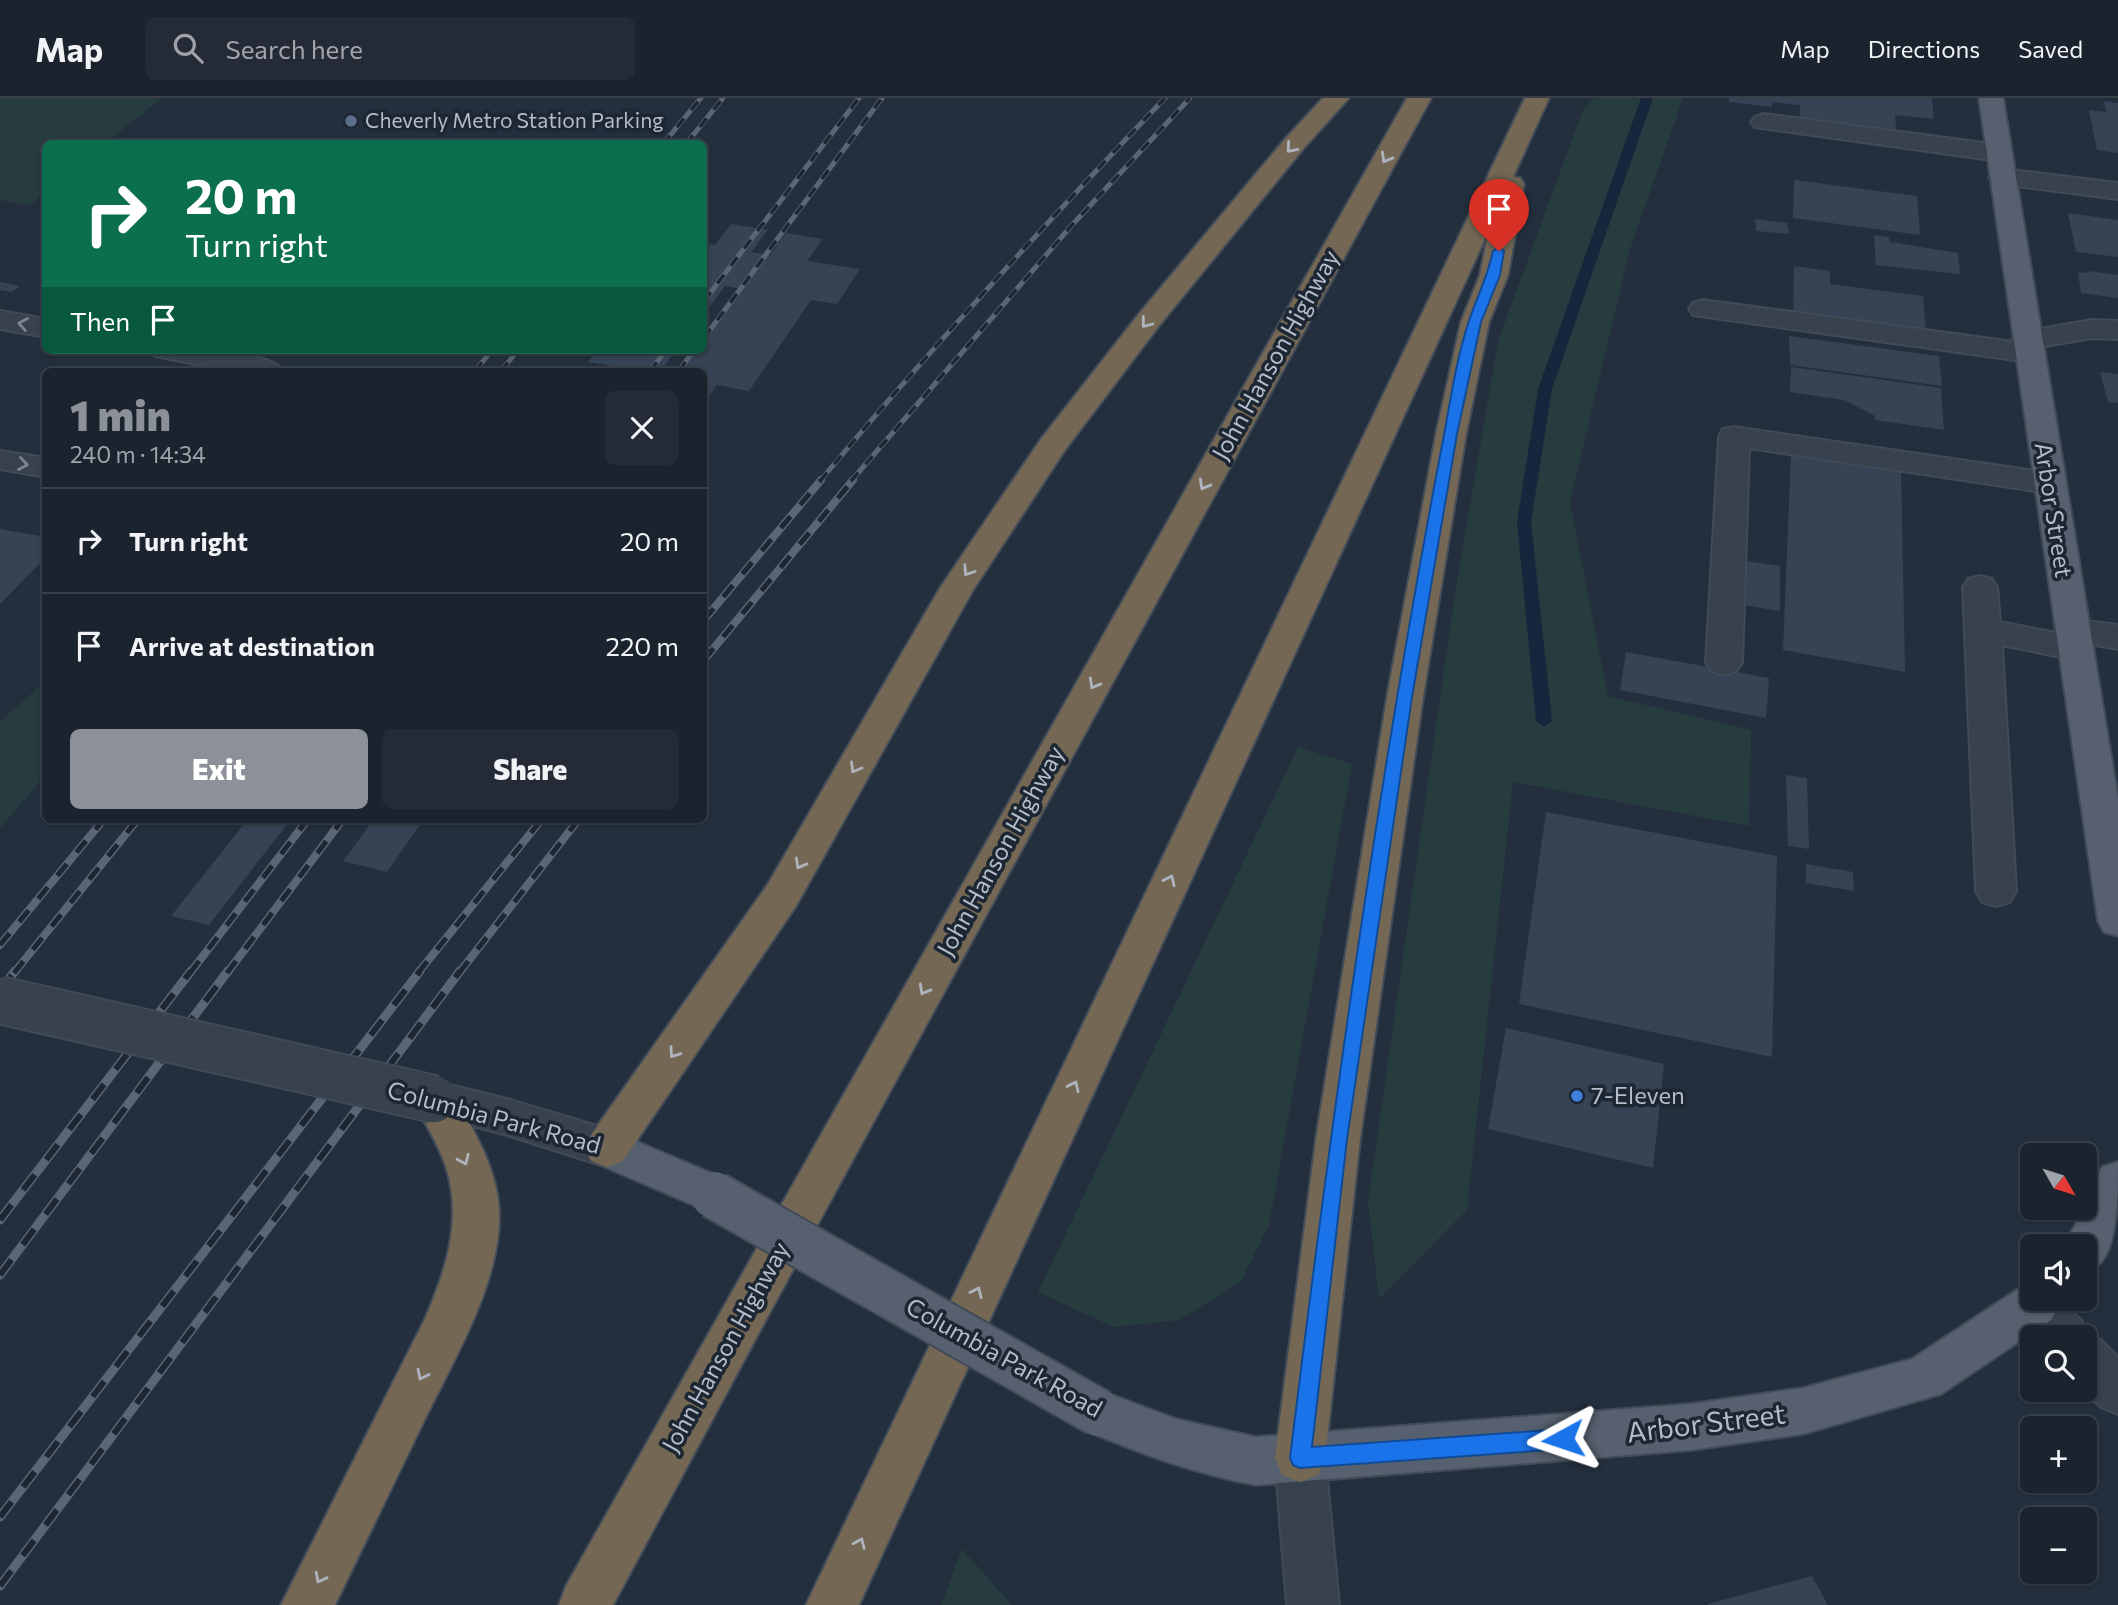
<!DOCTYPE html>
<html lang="en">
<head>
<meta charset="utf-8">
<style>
	body { margin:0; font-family:Commissioner,sans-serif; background:#242b36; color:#f1f3f6; height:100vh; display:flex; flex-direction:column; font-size:26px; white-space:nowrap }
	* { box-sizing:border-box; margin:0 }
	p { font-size:23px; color:#a0a4aa }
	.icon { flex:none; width:38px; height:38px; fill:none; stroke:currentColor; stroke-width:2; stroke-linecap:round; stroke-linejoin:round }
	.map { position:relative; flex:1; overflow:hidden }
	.panel { position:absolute; left:42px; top:270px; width:665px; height:455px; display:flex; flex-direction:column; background:#1b232e; border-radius:10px; box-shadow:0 2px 5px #0004,0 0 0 2px #39404a }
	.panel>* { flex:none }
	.hud { position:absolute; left:42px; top:42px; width:665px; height:214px; border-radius:10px; box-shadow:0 2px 5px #0004,0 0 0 2px #39404a; background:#0b6e4f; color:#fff; overflow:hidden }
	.needle { width:46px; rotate:129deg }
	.tools { position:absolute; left:2020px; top:1045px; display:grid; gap:14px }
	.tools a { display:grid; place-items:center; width:77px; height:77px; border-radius:10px; background:#1b232e; box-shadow:0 2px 5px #0004,0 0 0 2px #39404a; font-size:35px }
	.pin { position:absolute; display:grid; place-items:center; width:60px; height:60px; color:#fff; margin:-72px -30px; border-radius:50% 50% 50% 0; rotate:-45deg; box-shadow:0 0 7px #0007 }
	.pin .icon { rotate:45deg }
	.me { position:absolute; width:77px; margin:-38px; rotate:265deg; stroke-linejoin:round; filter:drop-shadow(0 0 5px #0008) }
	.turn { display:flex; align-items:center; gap:24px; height:147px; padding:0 28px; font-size:32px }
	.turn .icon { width:91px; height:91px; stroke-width:2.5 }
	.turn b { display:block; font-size:49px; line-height:60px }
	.then { display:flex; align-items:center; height:66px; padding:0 28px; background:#0003; gap:14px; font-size:26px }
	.round { display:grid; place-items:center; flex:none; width:74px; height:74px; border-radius:10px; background:#242b36 }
	.headline { display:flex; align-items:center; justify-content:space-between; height:119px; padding:0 28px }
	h1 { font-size:42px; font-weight:800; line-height:52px; color:#8c9099 }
	.button { display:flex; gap:14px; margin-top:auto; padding:14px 28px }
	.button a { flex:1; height:80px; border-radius:10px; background:#8c9099; color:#fff; font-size:28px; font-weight:800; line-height:80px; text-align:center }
	.button a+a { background:#242b36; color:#f1f3f6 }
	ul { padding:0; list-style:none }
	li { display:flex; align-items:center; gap:21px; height:105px; padding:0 28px; border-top:2px solid #39404a }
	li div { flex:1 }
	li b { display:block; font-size:26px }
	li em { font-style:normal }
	header { display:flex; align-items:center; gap:42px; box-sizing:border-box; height:98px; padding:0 35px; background:#1b232e; border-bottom:2px solid #39404a }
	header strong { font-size:33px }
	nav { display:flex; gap:38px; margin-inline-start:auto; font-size:24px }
	.search { width:490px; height:63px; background:#242b36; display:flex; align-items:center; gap:18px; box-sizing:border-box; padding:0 24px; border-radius:10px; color:#a0a4aa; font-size:26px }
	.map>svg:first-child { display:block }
	.green { fill:#263c3f }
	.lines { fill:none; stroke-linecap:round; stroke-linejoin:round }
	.stream { fill:#17263c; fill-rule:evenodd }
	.building { fill:#364354 }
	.minor-casing { stroke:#414a57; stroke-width:4 }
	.major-casing { stroke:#414a57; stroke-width:4 }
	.highway-casing { stroke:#434c59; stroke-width:4 }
	.minor { fill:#38414e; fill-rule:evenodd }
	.major { fill:#56606e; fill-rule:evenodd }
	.highway { fill:#746855; fill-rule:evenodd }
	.rail-far2-casing { stroke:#5a6575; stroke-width:5 }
	.rail-far1-casing { stroke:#5a6575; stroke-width:8 }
	.rail-casing { stroke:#5a6575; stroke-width:9 }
	.rail-far2 { stroke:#1d2633; stroke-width:3.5; stroke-dasharray:11; stroke-linecap:butt }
	.rail-far1 { stroke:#1d2633; stroke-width:5; stroke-dasharray:15; stroke-linecap:butt }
	.rail { stroke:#1d2633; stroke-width:6; stroke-dasharray:19; stroke-linecap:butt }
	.minor-bridge-casing { stroke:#414a57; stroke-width:50; stroke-linecap:butt }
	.major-bridge-casing { stroke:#414a57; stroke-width:50; stroke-linecap:butt }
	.minor-bridge { stroke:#38414e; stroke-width:46 }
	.major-bridge { stroke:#56606e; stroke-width:46 }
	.oneway { stroke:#aeb4bd }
	.oneway2 { stroke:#7c8592 }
	.route { fill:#1a73e8; stroke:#114b97; stroke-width:2 }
	.service-dot { fill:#5c6f8a; stroke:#1d2633; stroke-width:2.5 }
	.shop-dot { fill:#3f7fe0; stroke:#1d2633; stroke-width:2.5 }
	.labels { text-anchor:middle; stroke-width:7; stroke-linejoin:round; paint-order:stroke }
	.far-poi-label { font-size:21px; fill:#b4bcc9; stroke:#1d2633; text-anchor:start }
	.street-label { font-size:24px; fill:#b4bcc9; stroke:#1d2633 }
	.poi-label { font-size:24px; fill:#b4bcc9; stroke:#1d2633; text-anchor:start }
	.near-street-label { font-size:28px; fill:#b4bcc9; stroke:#1d2633 }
</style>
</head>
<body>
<header>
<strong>Map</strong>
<div class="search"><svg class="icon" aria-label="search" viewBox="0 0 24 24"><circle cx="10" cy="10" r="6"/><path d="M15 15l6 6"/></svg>Search here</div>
<nav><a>Map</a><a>Directions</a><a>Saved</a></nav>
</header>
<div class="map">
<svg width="2118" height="1507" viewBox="0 0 2118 1507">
	<rect width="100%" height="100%" fill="#242f3e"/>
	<path class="green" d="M0,0H162L106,45L46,46L45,95L30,107L0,102Z
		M1595,0H1683L1630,151L1570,404L1608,598L1751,632L1749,728L1513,684L1467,1112L1379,1201L1368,1104L1455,496L1498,243L1584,9Z
		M45,584V678L0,730V623Z
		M1298,649L1352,666L1269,1127L1241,1183L1180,1222L1113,1229L1038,1194Z
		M962,1451L1012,1507H941Z"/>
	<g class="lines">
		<path class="stream" d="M1641,0H1653L1552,291L1531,424L1552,623L1544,629L1536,623L1517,424L1538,291Z"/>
	</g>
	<path class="building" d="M1729,0H1932L1934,21L1895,17L1896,31L1800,20V7L1772,4V9L1729,4Z
		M2104,3L2118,5V55L2097,52L2089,12L2106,14Z
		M1794,82L1917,98L1920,137L1793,120Z
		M2068,115L2118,122V159L2076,154Z
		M1755,121L1787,125L1789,136L1756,133Z
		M731,126L768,132L751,154L770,157L786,135L823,141L807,163L860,171L837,206L811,202L749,293L717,287L704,305V273H682L697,252H704V244L743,191L725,188L704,216V146L715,147Z
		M1874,137L1889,139L1890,144L1958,155L1960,176L1876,167Z
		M1794,168L1830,173V186L1923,198L1926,233L1793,214Z
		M2089,173L2118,177V200L2081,195L2078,174L2089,175Z
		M0,184L20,188L12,194L0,192Z
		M1789,238L1939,258L1942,288L1790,267Z
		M598,252H676L661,273H616L618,269L588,264Z
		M1791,269L1941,290L1944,332L1875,322V318L1844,302L1790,294Z
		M2100,274L2118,276V305L2108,304Z
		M1791,355L1901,372L1905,574L1783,552Z
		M0,431L46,439V459L0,506Z
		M1732,461L1780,468V513L1731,505Z
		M1626,554L1769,580L1766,620L1620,592Z
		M1786,677L1807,680L1809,751L1788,748Z
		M1546,714L1777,758L1772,959L1519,906Z
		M248,721H291L209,827L171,818Z
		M374,721H424L387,774L343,763Z
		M1806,766L1853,774L1854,793L1806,785Z
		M1506,930L1664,966L1653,1070L1488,1031Z
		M1812,1478L1828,1507H1708V1506Z"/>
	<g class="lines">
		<defs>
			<path id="minor" d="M1764,16L1999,47L2008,50L2012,55L2008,60L1999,63L1755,29L1751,24L1755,19Z
				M2002,71L2118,85V101L1993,85L1989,79L1993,73Z
				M1703,202L2014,244L2012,242L2017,236L2027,233L2092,222L2118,223V241L2092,240L2039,249L2044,255L2039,261L2029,264L1693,217L1689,211L1693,205Z
				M0,213L46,221V239L0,231Z
				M150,252C179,252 266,249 283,273H231L155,258Z
				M1734,329L2049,375L2060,378L2065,385L2060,392L2049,395L1749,350L1742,565L1736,573L1724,577L1712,573L1706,565L1719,338L1723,331Z
				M0,353L46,360V379L0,371Z
				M1980,478L1992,481L1997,489L2000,524L2056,535L2055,532L2060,524L2072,521L2118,527V551L2090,546L2092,550L2087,558L2075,562L2002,547L2016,793L2010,804L1996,808L1982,804L1976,793L1963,489L1968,481Z
				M434,983L507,1001L607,1031L623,1037L629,1050L623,1063L607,1069L507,1037L419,1014L412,1001L419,988Z
				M2032,1187V1200H2059L2082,1224L2088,1238L2101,1242L2118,1260V1316L2101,1309L2084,1292V1239H2034L2017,1222L2011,1207L2017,1192Z
				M1300,1336L1318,1343L1325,1360L1339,1507H1287L1275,1360L1282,1343Z"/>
			<path id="major" d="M1979,0H2003L2118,701V838L2104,834L2098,823Z
				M607,1031L730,1083L736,1097L730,1111L714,1116L591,1063L585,1050L591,1037Z
				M2118,1064C2118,1091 2118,1148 2100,1165C2096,1168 2089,1169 2084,1171V1148H2062L2075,1128L2102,1069Z
				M2032,1182V1200H2063L2051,1222L1941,1296L1803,1336L1691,1352L1256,1387C1195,1376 1139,1355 1082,1331L1075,1315L1082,1299L1099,1292L1176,1321L1256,1339L1691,1306L1803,1290L1912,1261Z"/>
			<path id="highway" d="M1323,0H1349L1303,51L1158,229L1065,352L973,492L796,808L623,1063L607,1069L591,1063L585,1050L591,1037L768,786L940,490L1041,341L1138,217L1285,41Z
				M1407,0H1431L770,1214L613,1507H559L566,1488Z
				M1525,0H1549L1513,79L1520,80L1524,86L1508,177L1489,224L1466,336L1423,599L1360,1041L1325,1360L1318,1377L1300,1384L1282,1377L1275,1360L1316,1041L1387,599L1436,336L1461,224L1480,177L1489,132L859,1507H806Z
				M434,983L449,988C470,1027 496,1065 499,1111C503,1181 453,1263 423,1325C394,1386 364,1446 335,1507H281L425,1221C446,1172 463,1122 446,1069C438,1045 424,1023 412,1001L419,988Z"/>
		</defs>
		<use href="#minor" class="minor-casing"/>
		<use href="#major" class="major-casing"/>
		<use href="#highway" class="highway-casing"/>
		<use href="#minor" class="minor"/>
		<use href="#major" class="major"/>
		<use href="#highway" class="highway"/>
		<defs>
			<path id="rail-far2" d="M663,46L701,0
				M686,46L723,0
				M704,203L859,0
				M704,240L882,0
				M475,273L492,252
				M501,273L518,252
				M650,273L666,252
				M679,273L694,252
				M820,383C930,251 1046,125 1165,0
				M851,383L1072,127L1190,0"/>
			<path id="rail-far1" d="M704,522L821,382
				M704,562L853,382
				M0,847L104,721
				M14,875L138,721
				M190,875L308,721
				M227,875L343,721
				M418,875L542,721
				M459,875L579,721"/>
			<path id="rail" d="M0,892L15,873
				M0,1122L191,873
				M0,1177L228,873
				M0,1419L420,873
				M0,1488L460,873"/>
		</defs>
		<use href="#rail-far2" class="rail-far2-casing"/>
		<use href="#rail-far1" class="rail-far1-casing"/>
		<use href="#rail" class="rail-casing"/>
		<use href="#rail-far2" class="rail-far2"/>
		<use href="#rail-far1" class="rail-far1"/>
		<use href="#rail" class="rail"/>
		<defs>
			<path id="minor-bridge" d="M0,902L434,1001"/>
			<path id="major-bridge" d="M714,1097L1099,1315"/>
		</defs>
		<use href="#minor-bridge" class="minor-bridge-casing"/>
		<use href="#major-bridge" class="major-bridge-casing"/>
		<use href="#minor-bridge" class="minor-bridge"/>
		<use href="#major-bridge" class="major-bridge"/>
	</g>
	<defs><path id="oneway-chevron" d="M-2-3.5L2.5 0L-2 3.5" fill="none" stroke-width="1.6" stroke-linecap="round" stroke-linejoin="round" transform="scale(1.75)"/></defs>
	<g class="oneway">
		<use href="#oneway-chevron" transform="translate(1291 50) rotate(131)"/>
		<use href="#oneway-chevron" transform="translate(1386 60) rotate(119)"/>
		<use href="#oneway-chevron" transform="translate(1146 225) rotate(128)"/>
		<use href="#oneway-chevron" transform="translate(1204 387) rotate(119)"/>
		<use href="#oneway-chevron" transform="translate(968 473) rotate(124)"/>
		<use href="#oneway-chevron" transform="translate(1094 586) rotate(119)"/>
		<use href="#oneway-chevron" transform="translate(855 670) rotate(120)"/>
		<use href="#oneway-chevron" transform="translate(800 766) rotate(119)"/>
		<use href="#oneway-chevron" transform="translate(1170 782) rotate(-65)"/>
		<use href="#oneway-chevron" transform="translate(924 892) rotate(119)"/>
		<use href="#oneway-chevron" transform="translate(674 955) rotate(125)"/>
		<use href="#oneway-chevron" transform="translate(1074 988) rotate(-65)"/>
		<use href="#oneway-chevron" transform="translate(464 1062) rotate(66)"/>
		<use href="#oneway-chevron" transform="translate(977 1194) rotate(-65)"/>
		<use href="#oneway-chevron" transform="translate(422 1277) rotate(116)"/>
		<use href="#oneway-chevron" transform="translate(860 1445) rotate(-66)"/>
		<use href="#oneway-chevron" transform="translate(320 1480) rotate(117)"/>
	</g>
	<g class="oneway2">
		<use href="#oneway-chevron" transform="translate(23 226) rotate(-170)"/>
		<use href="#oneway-chevron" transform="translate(23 366) rotate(9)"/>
	</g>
	<path class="route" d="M1499,149L1504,153L1500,177L1481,224L1457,336L1412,599L1347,1041L1312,1349L1563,1331L1570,1334L1573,1341L1570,1348L1563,1351L1300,1370L1293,1367L1290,1360C1332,1018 1379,675 1444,337C1451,299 1457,258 1469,223C1477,199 1488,178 1493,153Z"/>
	<circle class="service-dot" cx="351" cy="23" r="7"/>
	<circle class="shop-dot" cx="1577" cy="998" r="7"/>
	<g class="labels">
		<g class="far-poi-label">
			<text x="365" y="30">Cheverly Metro Station Parking</text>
		</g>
		<g class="street-label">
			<text transform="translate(1276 257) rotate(-61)" y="8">John Hanson Highway</text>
			<text transform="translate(2053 412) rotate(81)" y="8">Arbor Street</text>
			<text transform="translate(1001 753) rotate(-61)" y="8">John Hanson Highway</text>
			<text transform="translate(494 1020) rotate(15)" y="8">Columbia Park Road</text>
			<text transform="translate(726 1249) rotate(-61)" y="8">John Hanson Highway</text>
			<text transform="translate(1004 1260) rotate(29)" y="8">Columbia Park Road</text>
		</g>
		<g class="poi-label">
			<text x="1591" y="1006">7-Eleven</text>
		</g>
		<g class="near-street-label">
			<text transform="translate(1706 1325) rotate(-7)" y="10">Arbor Street</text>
		</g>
	</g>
</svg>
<div class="tools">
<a><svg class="needle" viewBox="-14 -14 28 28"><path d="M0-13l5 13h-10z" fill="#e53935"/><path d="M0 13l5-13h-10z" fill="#a0a4aa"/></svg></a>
<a><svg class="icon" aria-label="sound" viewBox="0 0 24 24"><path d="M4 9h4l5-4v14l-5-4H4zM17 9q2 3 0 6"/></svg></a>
<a><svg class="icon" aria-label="search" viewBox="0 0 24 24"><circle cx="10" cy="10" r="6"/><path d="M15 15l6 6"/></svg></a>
<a>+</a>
<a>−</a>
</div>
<div class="pin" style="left:1499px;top:153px;background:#d93025"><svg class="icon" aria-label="arrive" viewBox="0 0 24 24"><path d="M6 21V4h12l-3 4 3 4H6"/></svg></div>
<svg class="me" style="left:1563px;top:1341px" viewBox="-20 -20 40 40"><path d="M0-17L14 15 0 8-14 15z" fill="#1a73e8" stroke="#fff" stroke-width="4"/></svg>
<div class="hud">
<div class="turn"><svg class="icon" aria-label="right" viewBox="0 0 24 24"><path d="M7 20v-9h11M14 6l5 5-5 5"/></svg><div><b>20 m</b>Turn right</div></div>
<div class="then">Then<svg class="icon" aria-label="arrive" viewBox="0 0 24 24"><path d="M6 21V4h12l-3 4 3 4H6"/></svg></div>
</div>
<section class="panel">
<div class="headline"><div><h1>1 min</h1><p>240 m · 14:34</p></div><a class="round"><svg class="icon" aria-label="close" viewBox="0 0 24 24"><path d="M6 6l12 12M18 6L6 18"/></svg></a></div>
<ul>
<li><svg class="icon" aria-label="right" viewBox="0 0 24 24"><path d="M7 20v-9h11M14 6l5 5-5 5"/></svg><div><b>Turn right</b></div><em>20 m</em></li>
<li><svg class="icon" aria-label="arrive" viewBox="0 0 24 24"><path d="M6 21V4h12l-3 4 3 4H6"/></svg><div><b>Arrive at destination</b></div><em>220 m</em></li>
</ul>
<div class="button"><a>Exit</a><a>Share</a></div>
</section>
</div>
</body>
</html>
